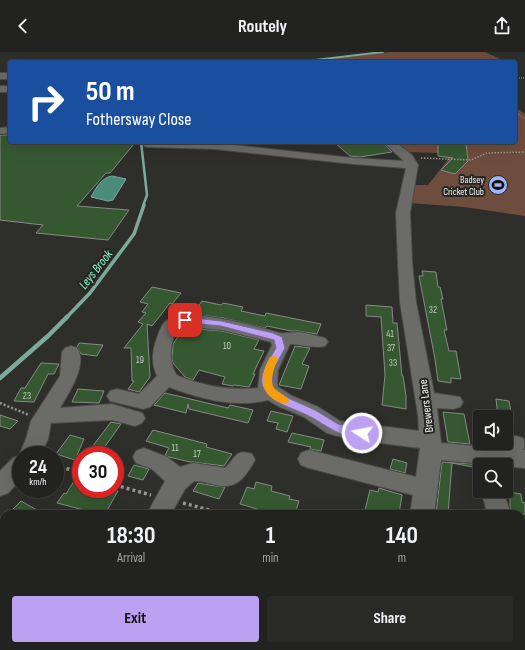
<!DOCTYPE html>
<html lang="en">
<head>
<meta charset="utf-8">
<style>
	body { margin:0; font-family:"Sofia Sans Condensed",sans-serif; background:#2a2b29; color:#f1f3f6; height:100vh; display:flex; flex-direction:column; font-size:15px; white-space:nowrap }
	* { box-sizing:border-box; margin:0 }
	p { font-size:13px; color:#a2a4a5 }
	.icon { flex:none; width:22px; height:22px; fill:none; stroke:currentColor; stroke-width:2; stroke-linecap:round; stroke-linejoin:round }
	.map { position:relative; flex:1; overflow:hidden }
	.panel { position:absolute; left:0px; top:458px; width:525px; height:140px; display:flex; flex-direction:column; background:#222320; border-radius:12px 12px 0 0; box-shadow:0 4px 16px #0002,0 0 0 1px #3f403e }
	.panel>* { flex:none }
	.banner { position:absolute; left:8px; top:8px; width:509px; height:84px; border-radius:4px; box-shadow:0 4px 16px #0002,0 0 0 1px #3f403e; background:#1a4fa0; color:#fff; overflow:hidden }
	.tools { position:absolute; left:473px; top:358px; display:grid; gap:8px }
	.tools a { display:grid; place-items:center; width:40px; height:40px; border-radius:4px; background:#222320; box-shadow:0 4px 16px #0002,0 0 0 1px #3f403e; font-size:20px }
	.speed { position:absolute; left:12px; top:394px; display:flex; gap:8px; font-size:20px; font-weight:700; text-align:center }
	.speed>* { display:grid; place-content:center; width:52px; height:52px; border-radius:50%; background:#222320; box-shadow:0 4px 16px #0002,0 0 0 1px #3f403e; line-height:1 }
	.speed small { font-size:10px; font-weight:400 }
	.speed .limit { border:6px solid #d22; background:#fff; color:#111 }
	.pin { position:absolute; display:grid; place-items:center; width:34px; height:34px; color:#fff; margin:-17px; border-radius:8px; box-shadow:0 2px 6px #0006 }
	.me { position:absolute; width:44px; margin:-22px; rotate:281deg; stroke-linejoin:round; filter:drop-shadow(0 0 3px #0008) }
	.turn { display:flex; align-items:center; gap:14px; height:84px; padding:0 12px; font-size:18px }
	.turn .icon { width:52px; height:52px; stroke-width:2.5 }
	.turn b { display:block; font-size:28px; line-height:34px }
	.eta { display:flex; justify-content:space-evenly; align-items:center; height:68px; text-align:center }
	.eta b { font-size:24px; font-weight:700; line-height:28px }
	.primary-button { display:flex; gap:8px; margin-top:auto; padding:8px 12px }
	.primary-button a { flex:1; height:46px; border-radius:4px; background:#bca0f2; color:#111; font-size:16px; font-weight:700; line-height:46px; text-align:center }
	.primary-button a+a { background:#2a2b29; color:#f1f3f6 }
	header { display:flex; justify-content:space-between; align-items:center; height:52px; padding:0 12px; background:#222320; font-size:18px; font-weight:700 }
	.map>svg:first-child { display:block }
	.green { fill:#6e4c3e }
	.water { fill:#4a8c7a; stroke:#7caa9d }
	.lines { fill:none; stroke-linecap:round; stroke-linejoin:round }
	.stream-far3 { stroke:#7caa9d; stroke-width:2 }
	.stream-far2 { stroke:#7caa9d; stroke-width:2.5 }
	.stream-far1 { stroke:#7caa9d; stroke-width:3.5 }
	.stream { stroke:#7caa9d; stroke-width:4.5 }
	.building { fill:#365831; stroke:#868a86 }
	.minor-casing { stroke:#4b4b48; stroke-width:2 }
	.path-far3 { stroke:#969794; stroke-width:1; stroke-dasharray:1 1; stroke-linecap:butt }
	.path-far2 { stroke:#969794; stroke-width:1.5; stroke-dasharray:1.5 1.5; stroke-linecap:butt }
	.path-far1 { stroke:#969794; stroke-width:2.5; stroke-dasharray:2 2; stroke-linecap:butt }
	.path { stroke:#969794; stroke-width:3.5; stroke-dasharray:3 3; stroke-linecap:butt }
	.minor { fill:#6b6c67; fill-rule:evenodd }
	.route { fill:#bca0f2; stroke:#7a689d }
	.slow { fill:#f59e0b }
	.labels { text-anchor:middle; stroke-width:4; stroke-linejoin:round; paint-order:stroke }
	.far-poi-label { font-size:10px; fill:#f1f1ef; stroke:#252521; text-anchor:end }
	.number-label { font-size:10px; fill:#c2cbc0 }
	.street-label { font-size:12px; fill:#f1f1ef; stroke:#252521 }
	.water-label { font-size:13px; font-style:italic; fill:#8bf0d4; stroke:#252521 }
</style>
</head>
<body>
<header><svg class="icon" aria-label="back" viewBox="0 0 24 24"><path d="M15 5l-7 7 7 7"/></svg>Routely<svg class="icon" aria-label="share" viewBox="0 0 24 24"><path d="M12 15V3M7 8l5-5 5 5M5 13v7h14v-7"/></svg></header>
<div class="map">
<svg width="525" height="598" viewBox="0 0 525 598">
	<rect width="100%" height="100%" fill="#2e2f2b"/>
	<path class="green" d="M390,0H485L507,10H304Z
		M515,55L525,62V164L464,155L409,151L414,133H428L447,109V106L438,104V101L408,100L396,90H515Z"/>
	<path class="water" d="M112,124L126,127L113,148L108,149L91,145C95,137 102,125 112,124Z"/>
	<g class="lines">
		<path class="stream-far3" d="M298,10L383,0"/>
		<path class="stream-far2" d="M141,90L147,143L143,154"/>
		<path class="stream-far1" d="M66,266L90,241L134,182L144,153"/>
		<path class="stream" d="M0,326L48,284L67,265"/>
	</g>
	<path class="building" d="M0,83H10V90H99L134,92L110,121H106L77,154L129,158L108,188L36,181L43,173L0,168Z
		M334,90H382L392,100L360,105L350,104Z
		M438,90L466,92L468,109L455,122L441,118L453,106L438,104Z
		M422,219L436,220L438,235H440L443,247H441L447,278H444L449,299H456L461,327L451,326V331L438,329L435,307L419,224H423Z
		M152,235L181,241L172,252L170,251L152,274L147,272L150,325L139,340L128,337L134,329H132L131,296H124L143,272L138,270L146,261L142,260L148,252L140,250Z
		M202,249L221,253L223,251L243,255L241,259L265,264L266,261L321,272L317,282L298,279H291L267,274L265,276L223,266L193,262Z
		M366,253L392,255L393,271H397L402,324H403L406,344V357L382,353L385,323L381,265L366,264Z
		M184,276L222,279L259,288L254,297L264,299L253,322H255L249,335L234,333L233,334L222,332L225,325L199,318L193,328L185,325L173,311L172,306L173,292Z
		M79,291L103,293L97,304L81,302L77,295Z
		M295,294L310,296L302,312L309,314L301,337L279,333Z
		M41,311L59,312L54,322H48L34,350L14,349L21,336H25Z
		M78,337L104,339L99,351L72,350Z
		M165,341L228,356L230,353L253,358L248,371L189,357L188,352L186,361L154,353Z
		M496,347L509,349L512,365H498Z
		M271,359L293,364L287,380L276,377L278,371L267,369Z
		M443,360L464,362L470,392L448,390Z
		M0,363L18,369L10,377L0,374Z
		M111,370L121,372L99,403H86Z
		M153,378L207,392L206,395L232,402L224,414L193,410H190L169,405L165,403L169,396L146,389Z
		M292,381L324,388L321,399L310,397L311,395L288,390Z
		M70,383L84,387L75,408L56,402Z
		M393,407L407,411L405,421L390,417Z
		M442,410L472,412L473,415L452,411L448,462H436Z
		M134,413L149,417L143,428L128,424Z
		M81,418V437H108L118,439L105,462H81L84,458L57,451L64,441L66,442Z
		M256,430L272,434L271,439L290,444L289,447L299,449L295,462H274L240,452L247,435L254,437Z
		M198,431L216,434L225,435L219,447L193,439Z
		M379,436L402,443L399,462H364L370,438L378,440Z
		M510,440L521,442L522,450L525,451V462H512L510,456Z
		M21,449L44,462H8Z"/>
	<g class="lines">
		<defs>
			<path id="minor" d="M0,21H10V27H0Z
				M0,34H10V40H0Z
				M10,75V81L0,82V76Z
				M142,90L215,91L353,106L404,109L383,90H395L412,103L418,113L410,161L412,210L416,250L434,341L460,345L463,350L460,355L453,357L437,356L441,391L488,395L491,391H506V385L516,384L523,386C525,390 525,395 523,398H525V416L441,408L434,462H410L413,443L309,416L301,413L298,407L301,401L309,398L416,425L420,396L348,387L327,381L304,365L278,354L268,348C234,356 201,347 169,335L150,355L143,357L110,349L107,344L110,339L117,337L139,342L157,324C151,311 152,299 157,286C159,280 162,271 167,268C186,254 258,275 280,281C286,282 293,280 298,280C307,281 317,284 325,286L328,290L325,294C314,297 302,292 290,292L278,318L277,333L278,335L292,344L318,355L340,369L419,379L418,363L400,250L398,210L396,161L406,116L353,112L215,97L148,95L144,94ZM182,274L222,278L271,290L272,293L260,318L258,336C230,339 204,334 178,324C167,314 169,281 182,274Z
				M71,294L77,296C88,313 69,340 60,356L112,352L142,361L145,366L142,371L135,374L112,368L51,371L48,387L40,403H21V427L8,441L0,444V419L13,406L19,404L26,387L31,369L60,324L62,300L65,296Z
				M144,396L167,405L180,415L193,411L225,416C236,407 234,396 252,402L255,408C246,424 237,438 216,433C209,431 202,429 194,429L185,437L171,462H147L165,429L152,417L136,411L133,405L136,399Z
				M480,436V439H503L511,462H487L484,449L479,439Z
				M521,521H525V547H521Z
				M4,580V594H25L27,598H0V582Z
				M386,594H414V598H386Z"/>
		</defs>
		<use href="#minor" class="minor-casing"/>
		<path class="path-far3" d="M515,26H525
			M515,60L525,67"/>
		<path class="path-far2" d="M421,106L471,108L487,101L525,100"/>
		<path class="path-far1" d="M0,351L29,363"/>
		<path class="path" d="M55,413L81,421
			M115,433L151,443
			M183,451L224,462"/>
		<use href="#minor" class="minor"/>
	</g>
	<path class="route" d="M185,265L221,269L273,281L282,285L285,296L273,318L272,334L275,337L288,346L315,358L338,372L366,378L367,381L366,384C345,391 324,371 307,363C293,356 270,351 263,335C258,322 270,307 276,296L274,288L221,274L182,270L181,268L182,266Z"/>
	<path class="slow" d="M274,304L278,307C274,315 268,332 276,338C281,342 286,344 289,348L288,351L284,352C259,344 259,325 270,305Z"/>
	<defs>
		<symbol id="stadium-disc" viewBox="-11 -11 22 22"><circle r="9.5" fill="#a0b3fd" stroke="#252521"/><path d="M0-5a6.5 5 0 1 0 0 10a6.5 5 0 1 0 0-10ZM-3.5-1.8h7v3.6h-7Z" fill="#111"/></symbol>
	</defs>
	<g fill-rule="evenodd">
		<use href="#stadium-disc" x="487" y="122" width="22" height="22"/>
	</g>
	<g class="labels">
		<g class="far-poi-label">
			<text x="484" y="131">Badsey<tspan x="484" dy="12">Cricket Club</tspan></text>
		</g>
		<g class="number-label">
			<text x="433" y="261">32</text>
			<text x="390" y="285">41</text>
			<text x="227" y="297">10</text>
			<text x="391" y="299">37</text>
			<text x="140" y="311">19</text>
			<text x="393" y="314">33</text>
			<text x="27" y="347">23</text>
			<text x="175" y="399">11</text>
			<text x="197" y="405">17</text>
		</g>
		<g class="street-label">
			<text transform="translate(426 354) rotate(-97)" y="4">Brewers Lane</text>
		</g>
		<g class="water-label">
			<text transform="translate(95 217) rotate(-52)" y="5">Leys Brook</text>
		</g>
	</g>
</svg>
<div class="tools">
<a><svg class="icon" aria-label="sound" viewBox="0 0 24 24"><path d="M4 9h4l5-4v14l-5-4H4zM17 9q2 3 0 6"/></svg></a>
<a><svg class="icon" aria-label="search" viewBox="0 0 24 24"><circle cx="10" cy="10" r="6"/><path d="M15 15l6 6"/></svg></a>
</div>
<div class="speed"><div>24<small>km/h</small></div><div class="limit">30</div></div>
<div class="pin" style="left:185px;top:268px;background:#d93025"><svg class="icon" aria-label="arrive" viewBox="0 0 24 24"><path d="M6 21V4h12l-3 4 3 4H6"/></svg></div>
<svg class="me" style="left:362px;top:381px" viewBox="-20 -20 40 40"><circle r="17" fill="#bca0f2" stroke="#fff" stroke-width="3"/><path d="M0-11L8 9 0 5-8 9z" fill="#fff"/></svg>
<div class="banner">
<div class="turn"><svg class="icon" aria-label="right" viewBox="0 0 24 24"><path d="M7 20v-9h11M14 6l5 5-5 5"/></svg><div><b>50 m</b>Fothersway Close</div></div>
</div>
<section class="panel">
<div class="eta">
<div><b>18:30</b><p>Arrival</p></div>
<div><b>1</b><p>min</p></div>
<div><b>140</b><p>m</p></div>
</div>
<div class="primary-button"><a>Exit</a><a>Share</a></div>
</section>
</div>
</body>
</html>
